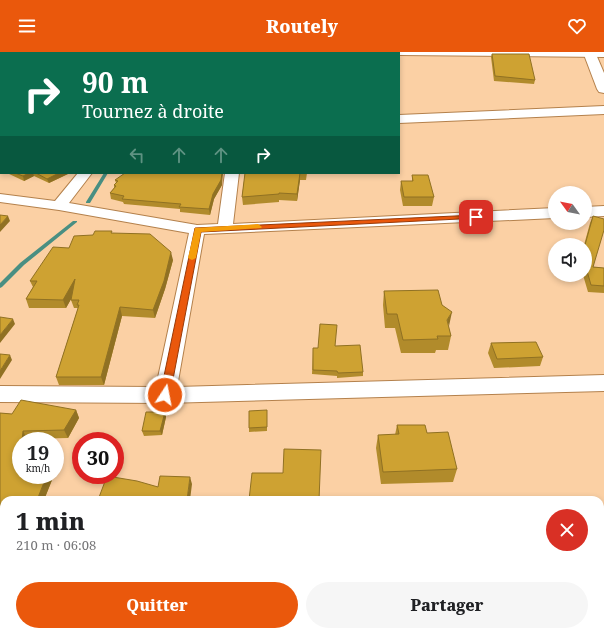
<!DOCTYPE html>
<html lang="fr">
<head>
<meta charset="utf-8">
<style>
	body { margin:0; font-family:"Noto Serif",serif; background:#f6f6f6; color:#202124; height:100vh; display:flex; flex-direction:column; font-size:15px; white-space:nowrap }
	* { box-sizing:border-box; margin:0 }
	p { font-size:13px; color:#757577 }
	.icon { flex:none; width:22px; height:22px; fill:none; stroke:currentColor; stroke-width:2; stroke-linecap:round; stroke-linejoin:round }
	.map { position:relative; flex:1; overflow:hidden }
	.panel { position:absolute; left:0px; top:444px; width:604px; height:140px; display:flex; flex-direction:column; background:#fff; border-radius:12px 12px 0 0; box-shadow:0 2px 6px #0003 }
	.panel>* { flex:none }
	.guide { position:absolute; left:0px; top:0px; width:400px; height:122px; box-shadow:0 2px 6px #0003; background:#0b6e4f; color:#fff; overflow:hidden }
	.needle { width:26px; rotate:303deg }
	.buttons { position:absolute; left:548px; top:134px; display:grid; gap:8px }
	.buttons a { display:grid; place-items:center; width:44px; height:44px; border-radius:50%; background:#fff; box-shadow:0 2px 6px #0003; font-size:20px }
	.speed { position:absolute; left:12px; top:380px; display:flex; gap:8px; font-size:20px; font-weight:700; text-align:center }
	.speed>* { display:grid; place-content:center; width:52px; height:52px; border-radius:50%; background:#fff; box-shadow:0 2px 6px #0003; line-height:1 }
	.speed small { font-size:10px; font-weight:400 }
	.speed .limit { border:6px solid #d22; background:#fff; color:#111 }
	.pin { position:absolute; display:grid; place-items:center; width:34px; height:34px; color:#fff; margin:-17px; border-radius:8px; box-shadow:0 2px 6px #0006 }
	.me { position:absolute; width:44px; margin:-22px; rotate:11deg; stroke-linejoin:round; filter:drop-shadow(0 0 3px #0008) }
	.turn { display:flex; align-items:center; gap:14px; height:84px; padding:0 16px; font-size:18px }
	.turn .icon { width:52px; height:52px; stroke-width:2.5 }
	.turn b { display:block; font-size:28px; line-height:34px }
	.lanes { display:flex; align-items:center; height:38px; padding:0 16px; background:#0003; justify-content:center; gap:20px; direction:ltr }
	.lanes .off { opacity:.35 }
	.round { display:grid; place-items:center; flex:none; width:42px; height:42px; border-radius:21px; background:#f6f6f6 }
	.summary { display:flex; align-items:center; justify-content:space-between; height:68px; padding:0 16px }
	h1 { font-size:24px; font-weight:800; line-height:30px }
	.primary-button { display:flex; gap:8px; margin-top:auto; padding:8px 16px }
	.primary-button a { flex:1; height:46px; border-radius:24px; background:#ea580c; color:#fff; font-size:16px; font-weight:800; line-height:46px; text-align:center }
	.primary-button a+a { background:#f6f6f6; color:#202124 }
	header { display:flex; justify-content:space-between; align-items:center; height:52px; padding:0 16px; background:#ea580c; color:#fff; font-size:18px; font-weight:800 }
	.map>svg:first-child { display:block }
	.lines { fill:none; stroke-linecap:round; stroke-linejoin:round }
	.stream { fill:#498f82; fill-rule:evenodd }
	.street-casing { stroke:#b4814c; stroke-width:2 }
	.secondary-casing { stroke:#b4814c; stroke-width:2 }
	.street { fill:#fff; fill-rule:evenodd }
	.secondary { fill:#fff; fill-rule:evenodd }
	.wall { fill:#b18b2b }
	.shaded-wall { fill:#907123 }
	.building { fill:#cea232; stroke:#907123 }
	.route { fill:#ea580c; stroke:#983908 }
	.slow { fill:#f59e0b }
</style>
</head>
<body>
<header><svg class="icon" aria-label="menu" viewBox="0 0 24 24"><path d="M4 6h16M4 12h16M4 18h16"/></svg>Routely<svg class="icon" aria-label="heart" viewBox="0 0 24 24"><path d="M12 20l-8-8c-3-5 5-10 8-4 3-6 11-1 8 4z"/></svg></header>
<div class="map">
<svg width="604" height="584" viewBox="0 0 604 584">
	<rect width="100%" height="100%" fill="#fbd0a4"/>
	<g class="lines">
		<path class="stream" d="M276,0H280L279,1H275Z
			M104,121H108L90,151H86V150Z
			M73,169H77V170L24,213L2,235L0,236V231L20,211Z"/>
		<defs>
			<path id="street" d="M391,0H604V5L399,3V1Z
				M0,43H1V51H0Z
				M604,54V62L399,71V63Z
				M0,71H1V80H0Z
				M78,121H92L69,151L197,173L218,172L225,121H239L233,172L555,156V166L204,182L177,335L604,323V339L165,351L0,350V334L156,335L189,181L59,158L0,150V142L55,149Z
				M604,154V164L585,165V155Z"/>
			<path id="secondary" d="M583,0H595L604,21V41L599,40L597,37Z"/>
		</defs>
		<use href="#street" class="street-casing"/>
		<use href="#secondary" class="secondary-casing"/>
		<use href="#street" class="street"/>
		<use href="#secondary" class="secondary"/>
	</g>
	<path class="wall" d="M324,0H350V1H324Z
		M492,2L535,28L534,32L494,29L491,5Z
		M7,121H70L49,131L34,124L24,129Z
		M245,121H307L306,128H300L297,149L279,148V150L243,153L242,145Z
		M412,123L434,145L432,154H403L400,138L401,129H412Z
		M115,128L222,133L214,147L210,163L180,160V157L124,152L123,150L111,147L110,141L114,136V133L116,131Z
		M593,164V215L604,216V241L588,240L583,223H585V193H584L590,171Z
		M113,181L173,208L165,237L155,266L122,264L104,333H59L56,325L78,256H74L71,248V247L66,256H29L26,247L33,235L30,229L69,196L93,183Z
		M384,239L442,253L451,284L448,298H436L435,301H401L395,276H385L383,253Z
		M491,291L543,305L540,314L494,316L488,301Z
		M335,294L363,320V324L337,326V324L312,322L313,296H318Z
		M76,358L79,366L68,386L27,387L21,423H54L44,448H4V522L0,521V361L12,362Z
		M267,358V379L249,380V376Z
		M165,360L166,365L162,383L144,384L142,379Z
		M397,373L427,381L457,417L453,430L381,432L376,396L378,383H395Z
		M41,580H174L173,584H137V581L105,580L104,584H48V583Z"/>
	<path class="shaded-wall" d="M29,121H33L34,124L24,129L23,124Z
		M59,121H70L49,131L47,127Z
		M222,121H223L222,133L214,147L210,163L209,157L213,142Z
		M300,121V128L297,149V142Z
		M8,164L10,169L0,180V173Z
		M171,200L173,208L165,237L155,266L153,258Z
		M75,227L78,235L66,256L63,248Z
		M120,255L122,264L104,333L101,325Z
		M452,260L449,274L447,268Z
		M13,267L15,272L0,291V283Z
		M10,303L12,308L0,327V319Z
		M76,358L79,366L68,386L64,378Z
		M165,360L166,365L162,383L160,379Z
		M23,379L27,387L26,389H22Z
		M57,399L61,407L55,420V404Z
		M47,423H54L44,448H37Z
		M190,425L192,432L190,448H187Z
		M6,580H14L12,584H4Z
		M100,580H105L104,584H99Z
		M170,580H174L173,584H170Z"/>
	<path class="building" d="M2,0H25L31,1H1V31L0,30V1Z
		M63,0H258L257,1H61Z
		M296,0H320V1H296Z
		M332,0H348L347,1H339Z
		M492,2H529L535,28L495,24Z
		M15,121H29L23,124Z
		M36,121H59L47,127Z
		M125,121H222L221,128L213,142L209,157L179,155L181,152L122,147L124,144L110,141L116,134L114,133L118,129L115,128Z
		M245,121H306H300L297,142L279,141V142L242,145Z
		M412,123H428L434,145H404L401,129H413Z
		M0,163L8,164L0,173Z
		M593,164L604,167V178L593,215L604,216V234L591,233L585,212V193Z
		M95,179H112L111,181L150,182L171,200L164,229L153,258L120,255L101,325H56L79,253H77L79,248H71L75,227L63,248L26,247L37,229H30L53,195L69,196L74,184L93,183Z
		M438,238L442,253L452,260L447,268L451,284H437L438,287L403,288L397,262H387L384,239Z
		M0,265L13,267L0,283Z
		M320,272L337,273L335,294L360,293L363,320L338,321L337,319L313,318V296H318Z
		M536,290L543,305L497,307L491,291Z
		M0,302L10,303L0,319Z
		M21,348L76,358L64,378L23,379L22,389H21V423H47L37,448H4V516H0V361L12,362Z
		M267,358V375L249,376V359Z
		M146,360H165L160,379H142Z
		M397,373H425L427,381L448,380L457,417L383,420L378,383L399,382Z
		M284,397L321,398L319,448H249L252,421H283Z
		M107,424L137,429L158,435L160,424L190,425L187,448H98Z
		M4,548V580H6L4,584H0V556Z
		M49,580H100L99,584H48Z
		M137,580H170V584H137Z"/>
	<path class="route" d="M476,163L480,165L479,166L201,180L170,343L168,346H161L160,343L195,176Z"/>
	<path class="slow" d="M258,172L262,175L261,176L201,180L196,206L192,208L188,206L195,176Z"/>
</svg>
<div class="buttons">
<a><svg class="needle" viewBox="-14 -14 28 28"><path d="M0-13l5 13h-10z" fill="#e53935"/><path d="M0 13l5-13h-10z" fill="#757577"/></svg></a>
<a><svg class="icon" aria-label="sound" viewBox="0 0 24 24"><path d="M4 9h4l5-4v14l-5-4H4zM17 9q2 3 0 6"/></svg></a>
</div>
<div class="speed"><div>19<small>km/h</small></div><div class="limit">30</div></div>
<div class="pin" style="left:476px;top:165px;background:#d93025"><svg class="icon" aria-label="arrive" viewBox="0 0 24 24"><path d="M6 21V4h12l-3 4 3 4H6"/></svg></div>
<svg class="me" style="left:165px;top:343px" viewBox="-20 -20 40 40"><circle r="17" fill="#ea580c" stroke="#fff" stroke-width="3"/><path d="M0-11L8 9 0 5-8 9z" fill="#fff"/></svg>
<div class="guide">
<div class="turn"><svg class="icon" aria-label="right" viewBox="0 0 24 24"><path d="M7 20v-9h11M14 6l5 5-5 5"/></svg><div><b>90 m</b>Tournez à droite</div></div>
<div class="lanes"><svg class="icon off" aria-label="left" viewBox="0 0 24 24"><path d="M17 20v-9H6M10 6l-5 5 5 5"/></svg><svg class="icon off" aria-label="ahead" viewBox="0 0 24 24"><path d="M12 20V5M6 11l6-6 6 6"/></svg><svg class="icon off" aria-label="ahead" viewBox="0 0 24 24"><path d="M12 20V5M6 11l6-6 6 6"/></svg><svg class="icon" aria-label="right" viewBox="0 0 24 24"><path d="M7 20v-9h11M14 6l5 5-5 5"/></svg></div>
</div>
<section class="panel">
<div class="summary"><div><h1>1 min</h1><p>210 m · 06:08</p></div><a class="round" style="background:#d93025;color:#fff"><svg class="icon" aria-label="close" viewBox="0 0 24 24"><path d="M6 6l12 12M18 6L6 18"/></svg></a></div>
<div class="primary-button"><a>Quitter</a><a>Partager</a></div>
</section>
</div>
</body>
</html>
